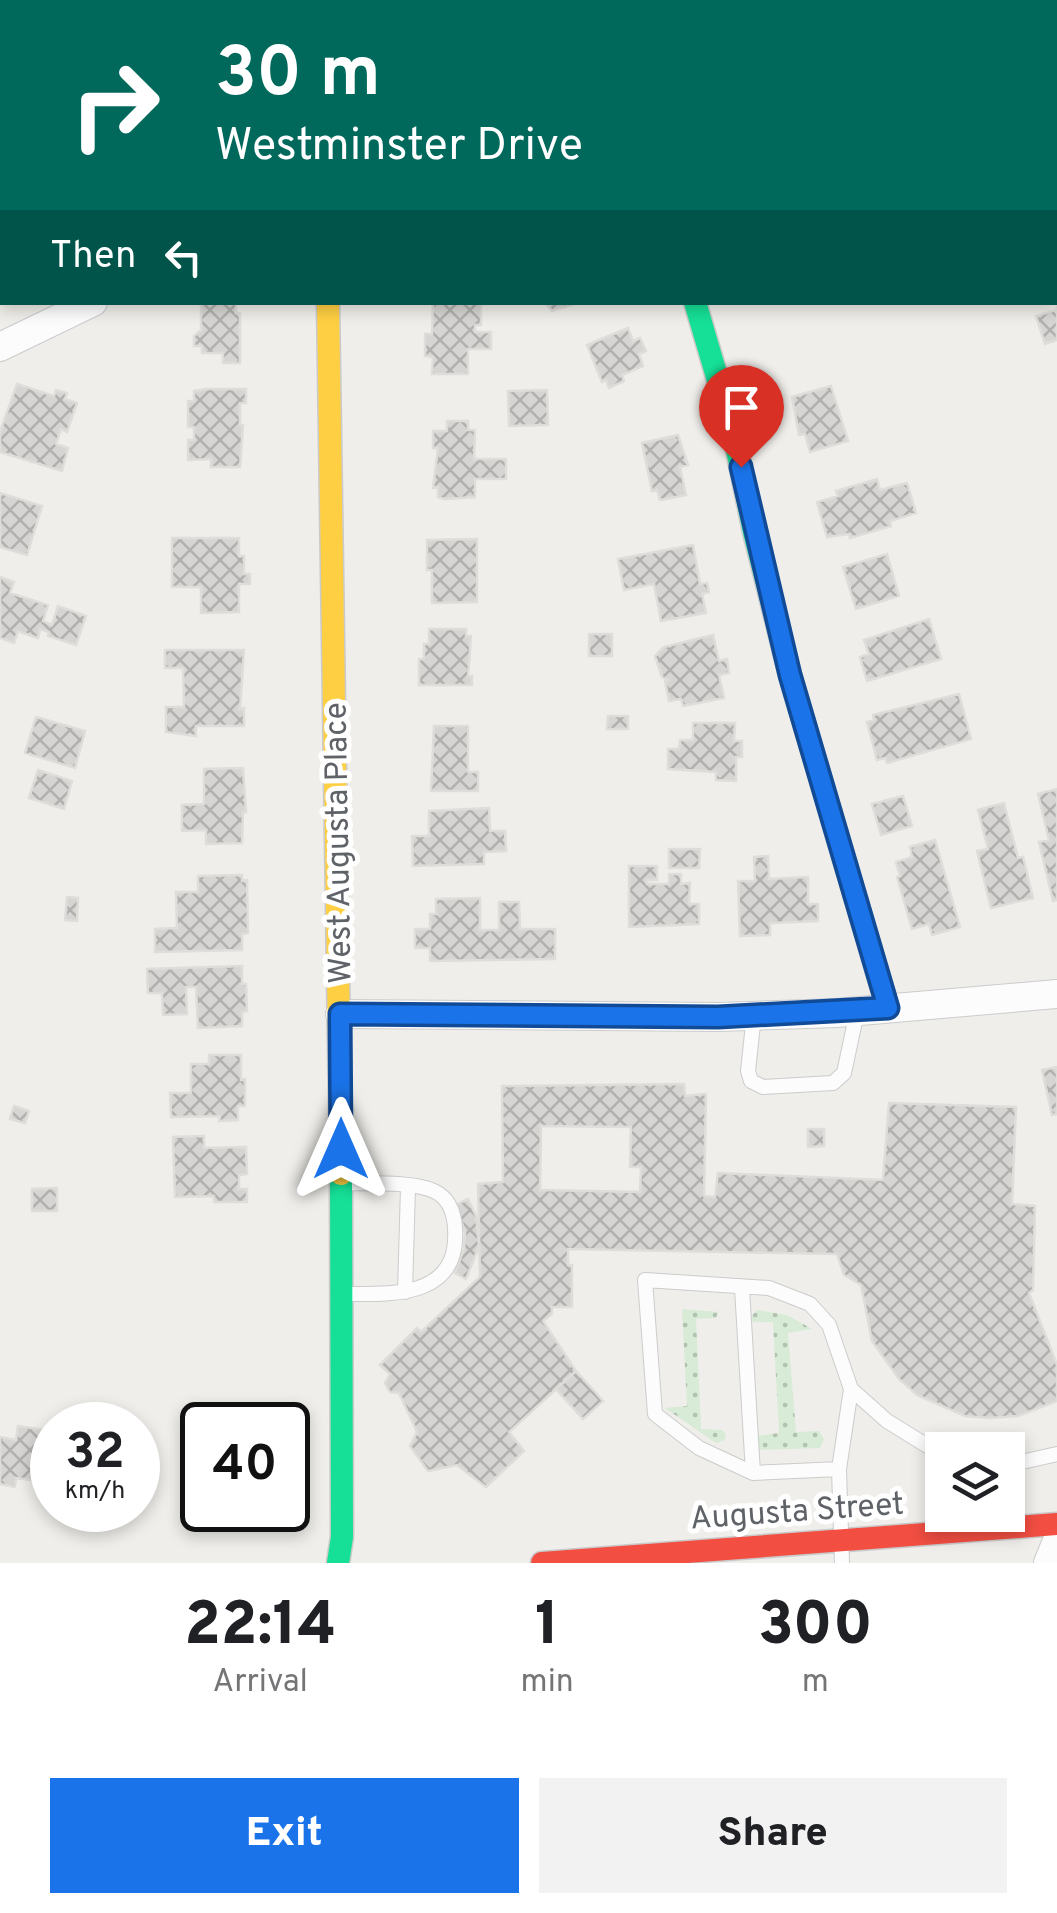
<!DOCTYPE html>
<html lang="en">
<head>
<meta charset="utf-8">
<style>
	body { margin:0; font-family:Overpass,sans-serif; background:#f2f2f2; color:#202124; height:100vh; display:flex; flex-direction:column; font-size:38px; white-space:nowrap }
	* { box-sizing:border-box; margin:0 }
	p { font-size:32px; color:#757577 }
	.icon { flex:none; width:55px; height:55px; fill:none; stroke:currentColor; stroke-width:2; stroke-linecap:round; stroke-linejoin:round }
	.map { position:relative; height:1563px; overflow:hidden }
	.drawer { display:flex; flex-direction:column; background:#fff; flex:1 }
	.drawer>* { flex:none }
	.banner { position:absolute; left:0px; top:0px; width:1058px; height:305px; box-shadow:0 5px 15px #0003; background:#00695c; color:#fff; overflow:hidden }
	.fabs { position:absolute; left:925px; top:1432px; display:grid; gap:20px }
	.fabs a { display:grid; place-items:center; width:100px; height:100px; border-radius:0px; background:#fff; box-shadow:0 5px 15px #0003; font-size:50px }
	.speed { position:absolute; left:30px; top:1402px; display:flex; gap:20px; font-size:50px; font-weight:700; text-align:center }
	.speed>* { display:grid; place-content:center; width:130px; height:130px; border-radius:50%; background:#fff; box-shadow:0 5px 15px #0003; line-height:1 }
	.speed small { font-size:25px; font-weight:400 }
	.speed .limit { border:5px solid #111; border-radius:15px; background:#fff; color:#111 }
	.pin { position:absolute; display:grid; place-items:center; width:85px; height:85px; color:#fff; margin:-102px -42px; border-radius:50% 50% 50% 0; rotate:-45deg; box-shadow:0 0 10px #0007 }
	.pin .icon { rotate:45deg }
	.me { position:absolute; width:110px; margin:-55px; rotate:0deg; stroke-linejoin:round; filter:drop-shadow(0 0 8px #0008) }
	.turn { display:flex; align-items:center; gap:35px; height:210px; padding:0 50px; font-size:45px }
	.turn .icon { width:130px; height:130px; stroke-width:2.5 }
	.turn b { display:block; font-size:70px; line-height:85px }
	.then { display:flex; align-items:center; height:95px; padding:0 50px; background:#0003; gap:20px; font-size:38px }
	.eta { display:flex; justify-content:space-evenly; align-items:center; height:170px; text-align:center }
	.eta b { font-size:60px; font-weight:800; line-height:70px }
	.primary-button { display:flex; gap:20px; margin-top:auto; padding:20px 50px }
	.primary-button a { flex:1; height:115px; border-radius:0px; background:#1a73e8; color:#fff; font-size:40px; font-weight:800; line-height:115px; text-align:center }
	.primary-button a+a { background:#f2f2f2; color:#202124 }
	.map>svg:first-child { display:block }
	.garden { fill:url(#garden-dots) }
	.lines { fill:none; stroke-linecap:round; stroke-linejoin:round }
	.stream { stroke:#bfe0f9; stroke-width:9 }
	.building { fill:url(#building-cross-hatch); stroke:#deddd9; stroke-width:2.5; fill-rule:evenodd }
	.lane-casing { stroke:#cbcccc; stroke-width:16 }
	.street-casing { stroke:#cbcccc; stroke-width:30 }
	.fast-casing { stroke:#cacacb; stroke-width:25 }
	.slow-casing { stroke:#cacacb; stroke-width:25 }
	.jam-casing { stroke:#cacacb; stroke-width:25 }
	.lane { stroke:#fdfcfc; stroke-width:14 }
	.street { stroke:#fdfcfc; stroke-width:28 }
	.fast { stroke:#16e098; stroke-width:22 }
	.slow { stroke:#ffcf43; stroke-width:22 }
	.jam { stroke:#f24e42; stroke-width:22 }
	.route-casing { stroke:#114b97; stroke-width:25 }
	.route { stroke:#1a73e8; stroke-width:18 }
	.labels { text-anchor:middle; stroke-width:10; stroke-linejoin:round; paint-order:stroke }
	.street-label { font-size:32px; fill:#5f6368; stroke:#fff }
</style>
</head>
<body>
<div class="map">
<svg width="1057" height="1563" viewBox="0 0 1057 1563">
	<defs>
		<pattern id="garden-dots" width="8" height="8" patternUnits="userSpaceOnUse" patternTransform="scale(2.5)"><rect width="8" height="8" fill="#d8ebd6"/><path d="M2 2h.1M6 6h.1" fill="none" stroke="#b2c2b1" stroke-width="1.8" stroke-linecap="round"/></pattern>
		<pattern id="building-cross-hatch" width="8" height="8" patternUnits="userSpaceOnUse" patternTransform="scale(2.5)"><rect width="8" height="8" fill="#d6d5d3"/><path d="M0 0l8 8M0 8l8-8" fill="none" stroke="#b1b0af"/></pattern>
	</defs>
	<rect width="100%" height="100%" fill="#efeeea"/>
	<path class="garden" d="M682,1309L718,1312L716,1318L696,1319L701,1429L722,1430L726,1434L725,1440L716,1443L665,1408L687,1406Z
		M758,1310L787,1315L812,1329L788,1333L796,1432L819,1431L824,1439L820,1448L756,1450L757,1436L779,1433L773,1322H753L751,1316Z"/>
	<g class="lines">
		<path class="stream" d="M414,0V2"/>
	</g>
	<path class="building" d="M1057,155V203L1055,204V156Z
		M201,302H236V313H240V363H223V353H202V346H194V336L201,330Z
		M433,302H481V325H475V332H491V349H468V374H432L433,357L425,356V334H432Z
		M545,302H580L552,311Z
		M1057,306V340L1045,344L1036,316L1056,310Z
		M628,328L633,341L640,338L646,351L639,354L643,366L622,375L624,381L609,388L606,380L602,382L587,345Z
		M17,384L54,396L56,390L67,393L65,399L77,403L67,432L61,429L56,444L68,448L62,471L0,452V432Z
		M831,386L848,441L810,452L805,434L799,435L792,397Z
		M207,389H246V403H240V425H243L240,467H211V459L188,460V440H194V427H188V401H194V391Z
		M547,390L548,425L509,426L508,391Z
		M447,421H468V430H475L474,459H506V479H475V497L445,499L438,497V487L433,488L438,448H433V431H447Z
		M678,435L688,465L680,467L686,495L660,500L657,490L652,491L642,443Z
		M877,479L880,490L907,483L916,513L890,521L891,526L850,538L849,534L827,537L817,502L838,496L836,491Z
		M0,493L42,506L27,555L0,547Z
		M172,538H239V556H244V574H250V584H239V612L201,613V587H172Z
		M477,539V602L432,603V570H427V540Z
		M693,545L700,584L707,583L709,592L702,594L706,613L661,621L654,584L624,590L618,559Z
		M887,554L899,596L856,609L843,567Z
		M0,577L14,582L10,593L48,605L43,621L52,625L58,606L86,616L76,645L48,636L49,632L40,629L38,638L18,631L14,643L0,638Z
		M929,619L941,659L867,681L860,657L869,654L864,640Z
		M429,629H466V636H471L468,677L472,676V685H419V659H424V644H429Z
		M589,634H612V656H589Z
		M713,635L719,661L727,659L729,673L719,675L724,698L683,706L681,699L669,701L665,681L668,680L662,677L655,656L664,647Z
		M165,650H244L240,709L244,708V726H196V736L166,732V707H184L183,668H165Z
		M959,694L971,739L887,763L885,758L877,760L867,722L874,720L873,715Z
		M608,716H628V729H607Z
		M36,717L85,731L75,768L25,753Z
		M693,723H735L734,741H742V757H736V781L716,780V772L668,769V749H679L680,740H693Z
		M434,726H468V772H478V791H431Z
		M243,768L246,812H243L242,843L206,844V830L182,831V805L204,804V769Z
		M38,770L72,781L64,809L29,798Z
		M1057,789V900L1053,901L1039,842L1049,840L1038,794Z
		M903,796L912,826L881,835L872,804Z
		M1004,803L1018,858L1023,857L1033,898L991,908L977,851L988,849L978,810Z
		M489,808L490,831H505L506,851L484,852V864L413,866L412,836H429V811Z
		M935,840L960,927L932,935L929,924L912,929L897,877L900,876L896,862L912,857L910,847Z
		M669,849H700L699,868H669Z
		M768,856L769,879L808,877V904H818V921L770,923V935L740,936L738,881H755L754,857Z
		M629,866H657V880H647V884H669V874H681V884L690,883L689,904H699V924L629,927Z
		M242,875V881L247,880L248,933L242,934V950L155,952V929L177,928L176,892H198V876Z
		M67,897L78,898L77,921L65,920Z
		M480,898V930H499V902H519L520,929H555V959L430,961V948H415V929H430V914H436V899Z
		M242,966V984H246L247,1011L242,1012V1026L198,1028L196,987H186L187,1014L163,1015L162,993H148L147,969Z
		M209,1055H241V1080L245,1079V1106H238V1120L219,1121L220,1116L171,1117L170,1093H191V1064H209Z
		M1057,1067V1114L1052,1115L1042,1070Z
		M684,1084L685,1096L706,1094L704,1196L715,1197L718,1173L883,1180L889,1103L1016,1107L1012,1204L1035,1206L1033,1290L1029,1293L1057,1365V1401L1018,1416L990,1418L965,1416L917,1395L899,1379L872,1341L861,1285L844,1275L837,1254L568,1249V1265H572V1307H552V1314L543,1321L576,1371L509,1432L524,1451L486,1487L457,1465L428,1471L410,1446L417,1432L399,1393L390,1392L385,1383L390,1374L380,1365L417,1328L421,1332L480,1277L478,1184L503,1182L502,1086ZM541,1126L631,1127L630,1167H641L640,1192L540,1190Z
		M14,1106L29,1111L25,1123L10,1119Z
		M808,1129H824V1146L808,1147Z
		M204,1136V1148L246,1147L247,1174L239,1175V1189H247V1202H214V1196L175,1197L173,1137Z
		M57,1188V1211H32V1189Z
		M468,1199L476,1216L479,1246L466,1279L455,1273L464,1249L465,1232L456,1205Z
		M576,1371L603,1401L583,1419L556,1389Z
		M18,1426L45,1430L43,1444L52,1445V1483L16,1478L15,1487L0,1484V1437L16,1440Z"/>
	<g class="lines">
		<defs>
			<path id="lane" d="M754,1015L748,1071L751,1081L763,1087L833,1083L844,1073L857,1012
				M342,1183C366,1184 412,1181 434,1191C449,1198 454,1212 455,1228C460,1299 392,1294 342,1294
				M742,1288L753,1473
				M405,1292L408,1187
				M851,1389L887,1421L942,1455
				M1008,1465L1057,1454
				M839,1469L753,1473L699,1448L655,1414L645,1280L769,1288L810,1304L829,1325L851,1389L839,1469L842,1563"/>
			<path id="street" d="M605,0L606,2
				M53,2L54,0
				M0,171L2,163
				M0,347L93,302
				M340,1014L718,1017L837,1013L1057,994
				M1048,1563L1057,1541"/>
			<path id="fast" d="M695,302L734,435L754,532L790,675L888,1009
				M338,1563L342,1537L341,1174"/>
			<path id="slow" d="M328,302L341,1174"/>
			<path id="jam" d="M542,1563L1057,1524"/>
		</defs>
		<use href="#lane" class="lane-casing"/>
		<use href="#street" class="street-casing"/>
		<use href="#fast" class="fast-casing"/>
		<use href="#slow" class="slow-casing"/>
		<use href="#jam" class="jam-casing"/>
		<use href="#lane" class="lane"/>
		<use href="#street" class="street"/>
		<use href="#fast" class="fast"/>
		<use href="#slow" class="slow"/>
		<use href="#jam" class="jam"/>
	</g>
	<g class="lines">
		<defs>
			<path id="route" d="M341,1149L340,1014L718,1017L888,1008L790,675L741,467"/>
		</defs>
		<use href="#route" class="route-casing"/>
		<use href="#route" class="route"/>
	</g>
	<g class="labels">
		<g class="street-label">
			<text transform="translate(337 843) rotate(-91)" y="11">West Augusta Place</text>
			<text transform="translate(797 1510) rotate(-4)" y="11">Augusta Street</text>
		</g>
	</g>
</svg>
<div class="fabs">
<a><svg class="icon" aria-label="layers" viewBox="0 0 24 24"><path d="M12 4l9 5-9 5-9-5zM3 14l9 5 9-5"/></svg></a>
</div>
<div class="speed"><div>32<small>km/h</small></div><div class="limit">40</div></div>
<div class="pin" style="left:741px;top:467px;background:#d93025"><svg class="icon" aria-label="arrive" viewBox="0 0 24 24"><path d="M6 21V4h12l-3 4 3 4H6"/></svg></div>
<svg class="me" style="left:341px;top:1149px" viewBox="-20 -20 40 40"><path d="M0-17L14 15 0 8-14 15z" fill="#1a73e8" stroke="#fff" stroke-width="4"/></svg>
<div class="banner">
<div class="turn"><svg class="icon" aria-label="right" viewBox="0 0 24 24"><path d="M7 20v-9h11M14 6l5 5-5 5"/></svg><div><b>30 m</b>Westminster Drive</div></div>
<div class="then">Then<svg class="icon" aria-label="left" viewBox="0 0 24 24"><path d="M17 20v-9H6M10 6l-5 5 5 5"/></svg></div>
</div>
</div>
<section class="drawer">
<div class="eta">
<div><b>22:14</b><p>Arrival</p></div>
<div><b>1</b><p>min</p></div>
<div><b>300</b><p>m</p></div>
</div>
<div class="primary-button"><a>Exit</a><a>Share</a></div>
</section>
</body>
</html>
